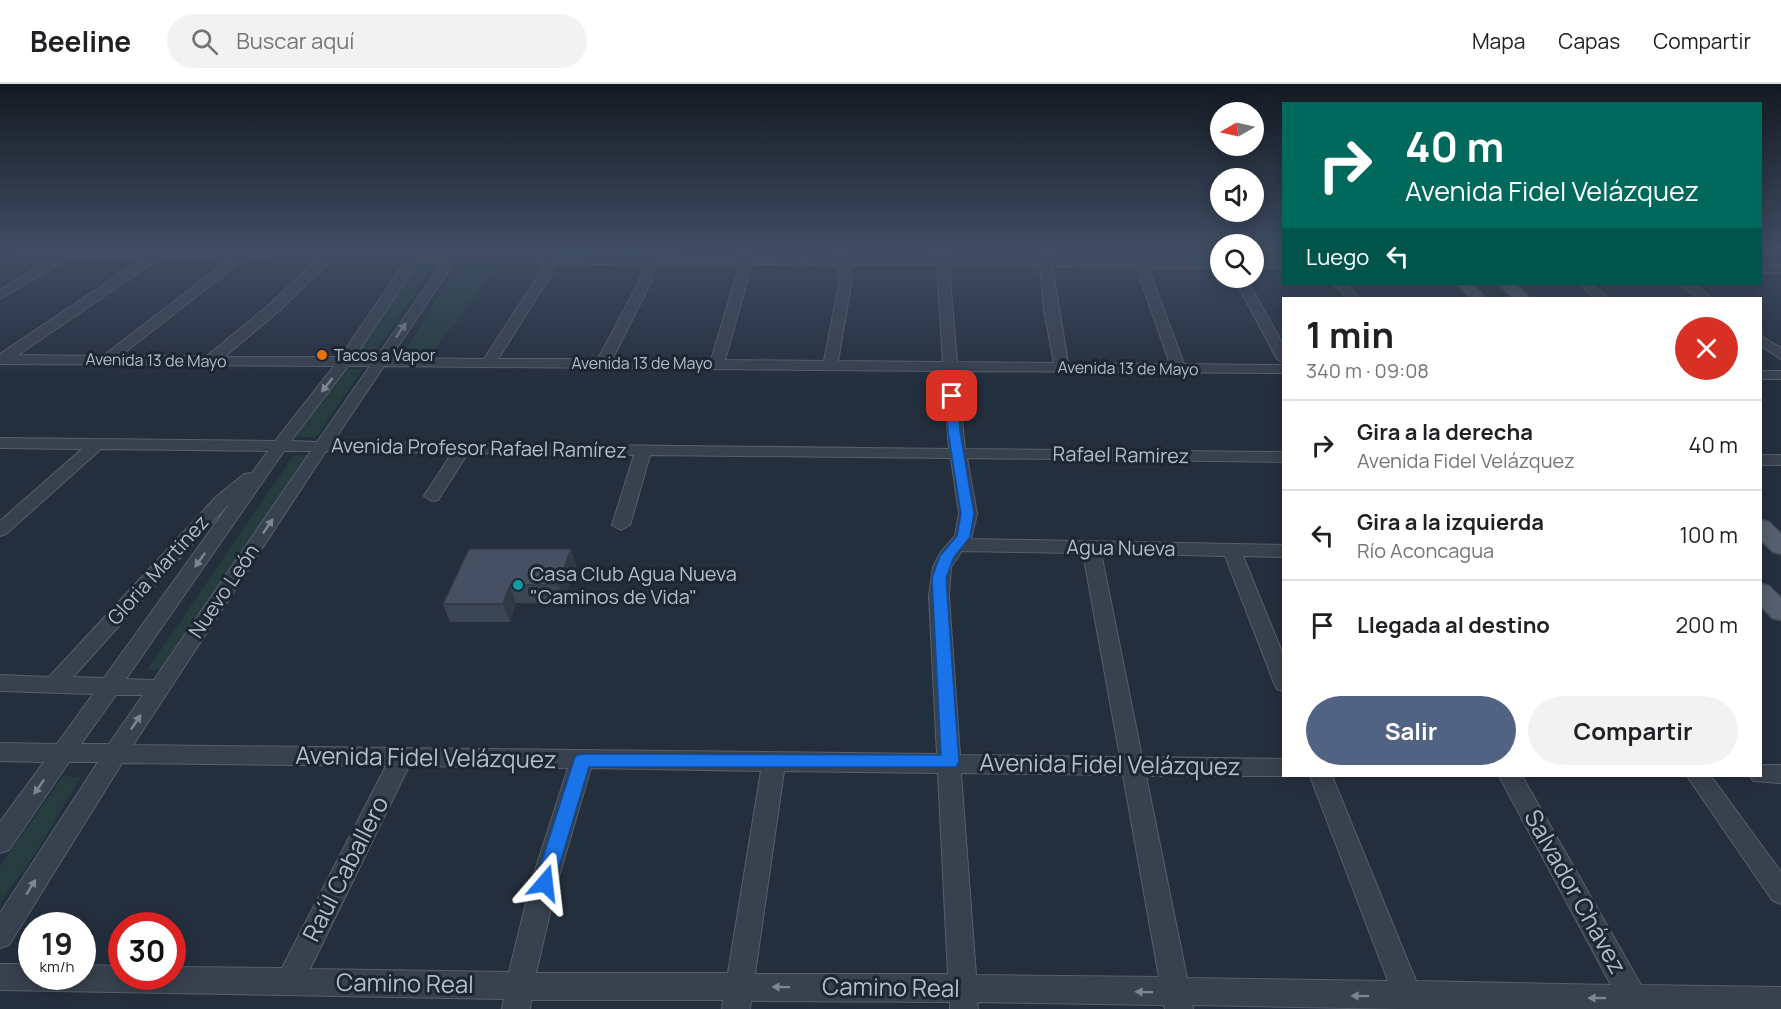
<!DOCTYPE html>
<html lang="es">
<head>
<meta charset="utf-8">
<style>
	body { margin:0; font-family:Manrope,sans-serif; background:#f2f2f2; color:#202124; height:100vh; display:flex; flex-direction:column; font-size:22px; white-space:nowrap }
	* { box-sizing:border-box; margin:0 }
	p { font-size:20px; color:#757577 }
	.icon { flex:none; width:33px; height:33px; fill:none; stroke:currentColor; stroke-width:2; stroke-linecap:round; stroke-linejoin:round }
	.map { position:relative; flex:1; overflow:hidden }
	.side { position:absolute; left:1282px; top:213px; width:480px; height:480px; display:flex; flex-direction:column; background:#fff; border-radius:0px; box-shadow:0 3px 15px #0003 }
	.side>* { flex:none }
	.top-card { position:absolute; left:1282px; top:18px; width:480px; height:183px; border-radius:0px; box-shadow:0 3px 15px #0003; background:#00695c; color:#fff; overflow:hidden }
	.needle { width:39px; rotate:261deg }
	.fabs { position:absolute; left:1210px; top:18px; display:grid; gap:12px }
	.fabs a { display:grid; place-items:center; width:54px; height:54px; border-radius:50%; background:#fff; box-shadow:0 3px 15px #0003; font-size:30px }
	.speed { position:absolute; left:18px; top:828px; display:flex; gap:12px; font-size:30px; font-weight:700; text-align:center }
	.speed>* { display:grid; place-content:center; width:78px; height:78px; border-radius:50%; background:#fff; box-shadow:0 3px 15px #0003; line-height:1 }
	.speed small { font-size:15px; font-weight:400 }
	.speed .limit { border:9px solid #d22; background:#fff; color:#111 }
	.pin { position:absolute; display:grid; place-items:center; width:51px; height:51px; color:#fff; margin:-26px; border-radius:12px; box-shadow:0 3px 9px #0006 }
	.me { position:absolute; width:66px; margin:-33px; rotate:17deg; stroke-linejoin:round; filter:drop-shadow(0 0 4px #0008) }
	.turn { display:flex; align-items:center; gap:21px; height:126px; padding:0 24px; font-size:27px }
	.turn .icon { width:78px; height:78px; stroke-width:2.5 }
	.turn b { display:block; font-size:42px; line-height:51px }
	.then { display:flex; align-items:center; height:57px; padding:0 24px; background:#0003; gap:12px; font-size:22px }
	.round { display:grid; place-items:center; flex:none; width:63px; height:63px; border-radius:32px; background:#f2f2f2 }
	.head { display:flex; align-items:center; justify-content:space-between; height:102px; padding:0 24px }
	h1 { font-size:36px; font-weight:700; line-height:45px }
	.action { display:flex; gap:12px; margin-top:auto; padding:12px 24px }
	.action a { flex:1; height:69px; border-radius:36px; background:#506383; color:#fff; font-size:24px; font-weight:700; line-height:69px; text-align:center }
	.action a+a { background:#f2f2f2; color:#202124 }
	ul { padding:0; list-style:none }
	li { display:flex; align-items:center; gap:18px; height:90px; padding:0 24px; border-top:2px solid #e0e0e0 }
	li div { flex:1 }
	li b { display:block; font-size:22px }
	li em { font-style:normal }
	header { display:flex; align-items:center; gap:36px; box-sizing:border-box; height:84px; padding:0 30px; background:#fff; border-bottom:2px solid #e0e0e0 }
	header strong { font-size:28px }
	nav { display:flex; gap:33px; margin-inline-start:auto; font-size:21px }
	.search { width:420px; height:54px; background:#f2f2f2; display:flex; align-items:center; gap:15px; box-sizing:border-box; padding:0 21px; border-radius:33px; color:#757577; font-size:22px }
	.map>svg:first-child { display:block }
	.green { fill:#263c3f }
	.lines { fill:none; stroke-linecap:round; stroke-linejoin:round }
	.minor-casing { stroke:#565f6c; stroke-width:2 }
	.major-casing { stroke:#414a57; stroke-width:3 }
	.minor { fill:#38414e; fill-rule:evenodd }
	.major { fill:#56606e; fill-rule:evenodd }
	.wall { fill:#3b4654 }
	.shaded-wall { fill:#303945 }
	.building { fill:#455162; stroke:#303945; stroke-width:1.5 }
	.oneway { fill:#7c8592 }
	.route { fill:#1a73e8; stroke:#114b97; stroke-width:1.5 }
	.food-dot { fill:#e8710a; stroke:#1d2633; stroke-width:2 }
	.culture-dot { fill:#0f9aa8; stroke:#1d2633; stroke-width:2 }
	.labels { text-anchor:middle; stroke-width:6; stroke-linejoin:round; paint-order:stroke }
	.far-poi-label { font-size:16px; fill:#b4bcc9; stroke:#1d2633; text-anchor:start }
	.far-street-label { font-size:16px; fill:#b4bcc9; stroke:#1d2633 }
	.street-label { font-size:20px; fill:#b4bcc9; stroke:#1d2633 }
	.poi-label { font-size:20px; fill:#b4bcc9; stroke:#1d2633; text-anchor:start }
	.near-street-label { font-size:24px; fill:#b4bcc9; stroke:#1d2633 }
</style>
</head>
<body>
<header>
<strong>Beeline</strong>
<div class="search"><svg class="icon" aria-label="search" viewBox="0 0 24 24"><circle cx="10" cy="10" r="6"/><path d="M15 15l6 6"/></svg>Buscar aquí</div>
<nav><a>Mapa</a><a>Capas</a><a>Compartir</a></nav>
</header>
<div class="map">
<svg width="1781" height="925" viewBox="0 0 1781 925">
	<rect width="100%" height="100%" fill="#242f3e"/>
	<path class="green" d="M414,178L436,179L373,271L354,269Z
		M458,180L498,181L433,268L406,266Z
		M344,285H363L316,353H295Z
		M294,371H311L165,585L147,586Z
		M63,692L81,693L34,772L0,819V782Z"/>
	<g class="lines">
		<defs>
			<path id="minor" d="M13,166L411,170L414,166H425L423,170L448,171L451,166H461L459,171H546L547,166H559L557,171L643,172L642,166H654V172L739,173L738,166H750L751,173L834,174L833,167L841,166L845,174H935L932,166H942L947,174L1040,175L1041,166H1051L1052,175L1221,176V184L1148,183L1184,280L1284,281V289L957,287L965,365L1284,368V378L967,374L977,430L971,455L1284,461V473L1243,472L1284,573V607L1277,605L1274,599L1225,472L1101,469L1142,673L1284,675V692H1289H1146L1187,894L1388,897L1310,692H1332L1416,897L1611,901L1499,692H1522L1641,901L1781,903V925H1399L1192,921L1193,925H1165L1164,921L977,918L978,925H950V918L751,917L750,925H722L723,916H531L530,925H502L504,915L0,906V880H32V892H82V881L122,882V892H172V883L282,884L386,682L122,679L9,861L0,864V829L98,678H69L9,766L0,769V738L44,678L0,677V659L57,660L93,610L0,607V591L49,593L216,413L244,390L252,389L268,367L101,365L6,450L0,452V437L82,365L0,364V354L275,357L334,282L0,280V270L142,175L73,172L0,215V206L58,171L18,169ZM157,176H228L103,272L18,271ZM243,176L316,177L270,220L207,272H120ZM330,177H406L340,273H224L280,226ZM418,178H443L376,274H354ZM455,178H543L540,189L484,275L390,274ZM555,179L643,181L639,198L598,275H498L552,189ZM655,179L740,180L711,276H612L651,198ZM752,180L837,181L840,195L824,277L725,276ZM849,181H937L943,278L838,277L852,195ZM949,182H1040L1044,226L1054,279L957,278ZM1052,182L1136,183L1170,280L1068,279ZM348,282H370L317,358L291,357ZM384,282L943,287L949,365L333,358ZM284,367H311L154,596L126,595ZM326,367L452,369L424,412L432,417L438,416L468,369L634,371L612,441L621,446L630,441L650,371L951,374L959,430L955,452L941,468L933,483L929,512L937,670L133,661ZM230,419L104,594L73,593L228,421ZM962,467L1083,469L1120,673L960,671L949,512L951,483ZM116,611H143L109,660H81ZM409,682L568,684L531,799L509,888L310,885ZM591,684L761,687L728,889H536L557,799ZM784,687L938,689L948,890H755ZM961,689L1123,691L1159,893L976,891Z
				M1254,176H1284V184H1254Z
				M1761,181H1781V189H1761Z
				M1234,194H1246L1284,262V279L1277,275Z
				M1334,200H1346L1359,214H1347Z
				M1579,200H1592L1608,214H1595Z
				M1680,200H1693L1712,214H1698Z
				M1761,252L1781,264V275L1761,262Z
				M1761,287H1781V295H1761Z
				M1761,371H1781V381H1761Z
				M1761,681H1781V699L1753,697L1750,692H1761Z
				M1687,692H1711L1781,788V820L1772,816Z"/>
			<path id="major" d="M1457,200H1472L1486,214H1470Z
				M1499,200H1515L1530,214H1513Z
				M1761,436L1769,438L1781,450V470L1773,468L1761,456Z
				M1761,500L1769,502L1781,514V536L1772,534L1761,522Z"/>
		</defs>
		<use href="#minor" class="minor-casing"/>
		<use href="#major" class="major-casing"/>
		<use href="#minor" class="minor"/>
		<use href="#major" class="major"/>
	</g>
	<path class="wall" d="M571,465L576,482L563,519H516L510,538H450L443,520Z"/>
	<path class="shaded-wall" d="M571,465L576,482L563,519L558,501Z
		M510,501L516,519L510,538L503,520Z"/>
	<path class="building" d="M469,465H571L558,501H510L503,520H443Z"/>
	<defs><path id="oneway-solid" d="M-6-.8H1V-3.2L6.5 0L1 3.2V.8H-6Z" transform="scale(1.5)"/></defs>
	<g class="oneway">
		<use href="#oneway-solid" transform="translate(401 246) rotate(-56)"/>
		<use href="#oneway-solid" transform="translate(327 301) rotate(128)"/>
		<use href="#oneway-solid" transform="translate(268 442) rotate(-56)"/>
		<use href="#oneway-solid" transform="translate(200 476) rotate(125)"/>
		<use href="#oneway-solid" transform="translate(136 638) rotate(-56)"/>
		<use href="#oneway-solid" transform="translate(39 703) rotate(125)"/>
		<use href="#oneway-solid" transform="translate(31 803) rotate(-58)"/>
		<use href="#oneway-solid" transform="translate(781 903) rotate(-179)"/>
		<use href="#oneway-solid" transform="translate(1144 908) rotate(-178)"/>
		<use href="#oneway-solid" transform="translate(1360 912) rotate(-179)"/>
		<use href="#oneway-solid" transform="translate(1597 914) rotate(-180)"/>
	</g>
	<linearGradient id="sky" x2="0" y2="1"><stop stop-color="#141a22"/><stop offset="0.56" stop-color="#3f4d63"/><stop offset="1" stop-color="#3f4d63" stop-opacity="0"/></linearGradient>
	<rect width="1781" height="296" fill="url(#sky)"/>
	<path class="route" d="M952,308L957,312L960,347L974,430L970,453L954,473L946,494L959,678L956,683H589L554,799L552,805L545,808L538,805L535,799L574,676L576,672L582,670L941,671L932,494L940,472L957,452L961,430L948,347L946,312Z"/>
	<circle class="food-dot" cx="322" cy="271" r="6"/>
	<circle class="culture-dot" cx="518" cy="501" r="6"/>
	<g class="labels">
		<g class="far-poi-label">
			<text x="334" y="277">Tacos a Vapor</text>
		</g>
		<g class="far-street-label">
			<text transform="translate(156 276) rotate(1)" y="6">Avenida 13 de Mayo</text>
			<text x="642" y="285">Avenida 13 de Mayo</text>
			<text transform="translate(1128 284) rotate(1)" y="6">Avenida 13 de Mayo</text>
		</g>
		<g class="street-label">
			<text transform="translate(479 364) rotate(1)" y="7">Avenida Profesor Rafael Ramírez</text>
			<text transform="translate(1121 371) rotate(1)" y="7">Rafael Ramirez</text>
			<text transform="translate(1121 464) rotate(1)" y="7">Agua Nueva</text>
			<text transform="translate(158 486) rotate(-48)" y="7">Gloria Martinez</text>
			<text transform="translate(224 507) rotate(-56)" y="7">Nuevo León</text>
		</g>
		<g class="poi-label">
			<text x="530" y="497">Casa Club Agua Nueva<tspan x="530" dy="23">"Caminos de Vida"</tspan></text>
		</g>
		<g class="near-street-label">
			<text transform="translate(426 674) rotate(1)" y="8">Avenida Fidel Velázquez</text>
			<text transform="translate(1110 681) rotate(1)" y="8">Avenida Fidel Velázquez</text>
			<text transform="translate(346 785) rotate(-63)" y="8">Raúl Caballero</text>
			<text transform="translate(1575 808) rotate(61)" y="8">Salvador Chávez</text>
			<text transform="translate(405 900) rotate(1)" y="8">Camino Real</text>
			<text transform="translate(891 904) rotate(1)" y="8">Camino Real</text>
		</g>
	</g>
</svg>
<div class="fabs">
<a><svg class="needle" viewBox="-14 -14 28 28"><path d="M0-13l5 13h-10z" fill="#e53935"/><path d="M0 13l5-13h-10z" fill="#757577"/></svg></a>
<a><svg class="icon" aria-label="sound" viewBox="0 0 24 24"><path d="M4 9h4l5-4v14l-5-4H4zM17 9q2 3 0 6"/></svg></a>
<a><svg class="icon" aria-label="search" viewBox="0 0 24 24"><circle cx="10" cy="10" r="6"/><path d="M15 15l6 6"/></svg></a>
</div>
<div class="speed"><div>19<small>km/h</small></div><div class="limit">30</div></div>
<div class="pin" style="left:952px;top:312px;background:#d93025"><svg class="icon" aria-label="arrive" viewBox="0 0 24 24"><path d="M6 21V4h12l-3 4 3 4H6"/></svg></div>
<svg class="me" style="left:545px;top:799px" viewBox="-20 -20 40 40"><path d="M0-17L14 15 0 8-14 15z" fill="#1a73e8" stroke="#fff" stroke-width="4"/></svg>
<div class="top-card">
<div class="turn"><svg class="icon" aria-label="right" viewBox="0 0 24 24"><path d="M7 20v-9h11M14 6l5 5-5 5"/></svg><div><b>40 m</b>Avenida Fidel Velázquez</div></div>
<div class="then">Luego<svg class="icon" aria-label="left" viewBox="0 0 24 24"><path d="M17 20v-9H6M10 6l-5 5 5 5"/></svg></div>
</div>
<section class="side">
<div class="head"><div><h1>1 min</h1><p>340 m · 09:08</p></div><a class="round" style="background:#d93025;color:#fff"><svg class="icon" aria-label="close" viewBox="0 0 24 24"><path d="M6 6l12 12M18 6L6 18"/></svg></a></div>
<ul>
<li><svg class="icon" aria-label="right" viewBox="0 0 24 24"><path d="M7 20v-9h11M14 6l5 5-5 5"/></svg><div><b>Gira a la derecha</b><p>Avenida Fidel Velázquez</p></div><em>40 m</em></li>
<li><svg class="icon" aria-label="left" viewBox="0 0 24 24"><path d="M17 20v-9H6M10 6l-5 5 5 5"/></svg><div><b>Gira a la izquierda</b><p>Río Aconcagua</p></div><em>100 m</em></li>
<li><svg class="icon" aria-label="arrive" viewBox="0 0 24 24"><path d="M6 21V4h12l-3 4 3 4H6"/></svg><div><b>Llegada al destino</b></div><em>200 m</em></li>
</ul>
<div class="action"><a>Salir</a><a>Compartir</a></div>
</section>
</div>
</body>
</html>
